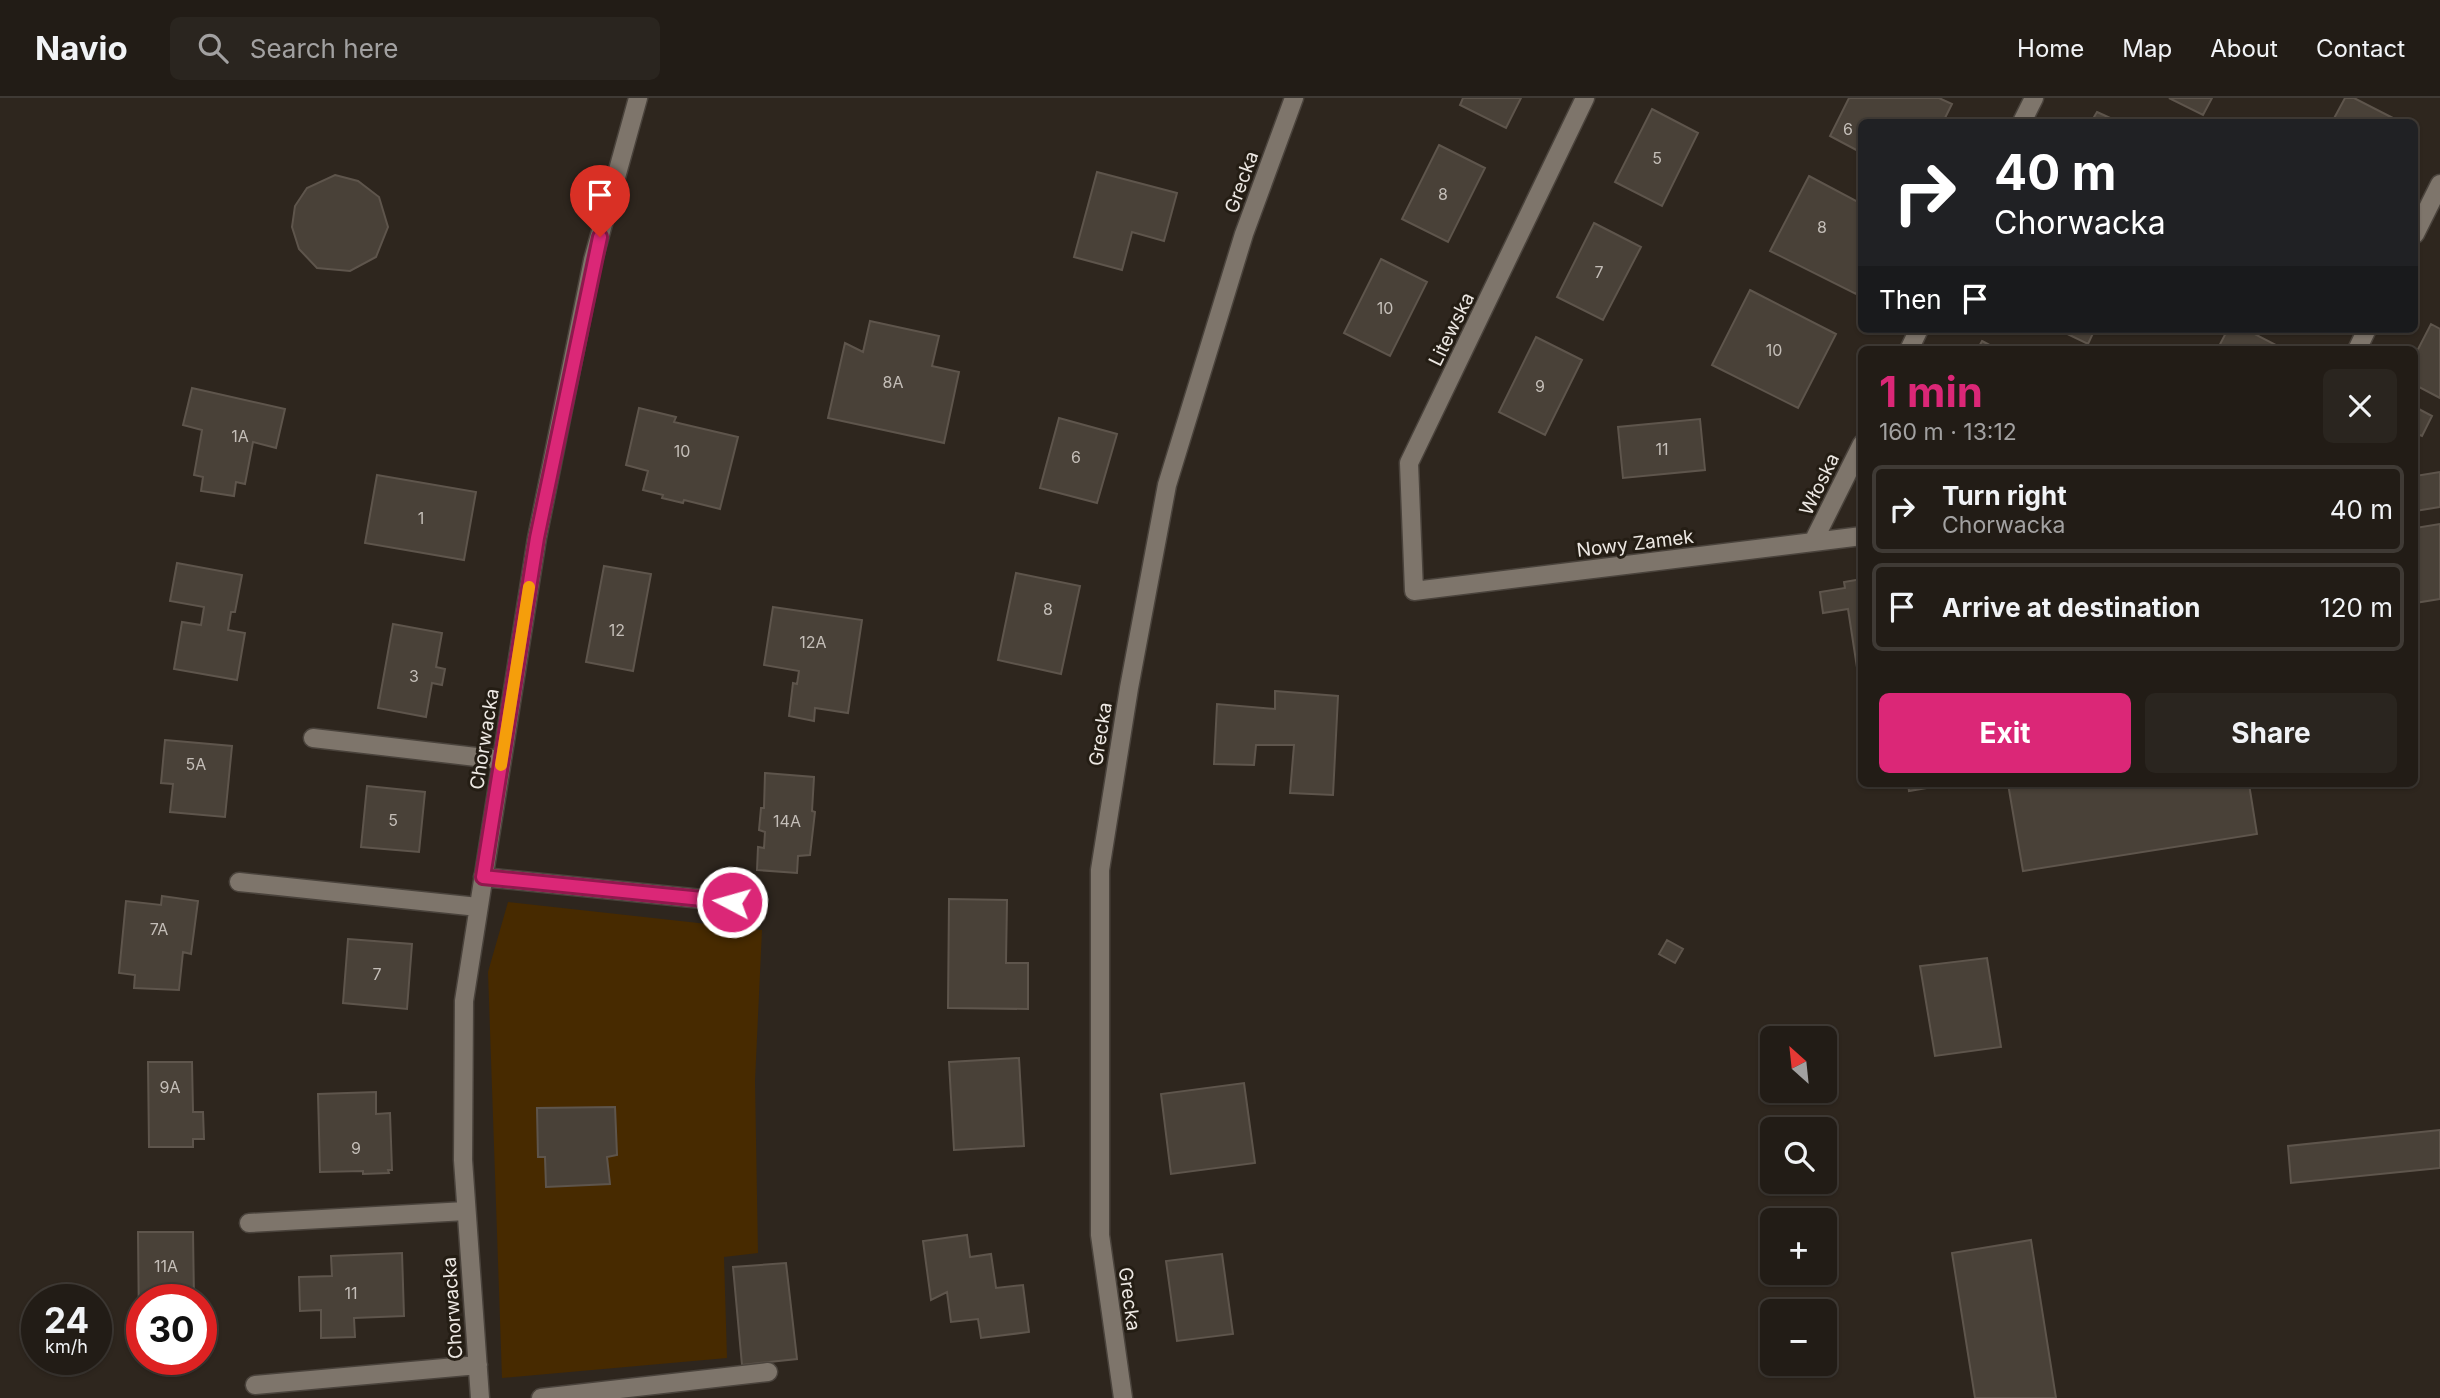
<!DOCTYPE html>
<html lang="en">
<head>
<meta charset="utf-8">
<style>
	body { margin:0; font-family:Inter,sans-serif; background:#2a251f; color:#f1f3f6; height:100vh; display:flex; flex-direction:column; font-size:26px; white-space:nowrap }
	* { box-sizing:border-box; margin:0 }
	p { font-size:23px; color:#a2a1a1 }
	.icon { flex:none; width:38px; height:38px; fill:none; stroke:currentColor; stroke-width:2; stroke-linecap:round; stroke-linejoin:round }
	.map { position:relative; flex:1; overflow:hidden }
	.sheet { position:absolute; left:1858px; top:248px; width:560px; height:441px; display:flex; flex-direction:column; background:#221c16; border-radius:10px; box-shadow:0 2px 5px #0004,0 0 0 2px #3f3a35 }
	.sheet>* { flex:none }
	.banner { position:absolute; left:1858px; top:21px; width:560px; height:214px; border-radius:10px; box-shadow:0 2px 5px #0004,0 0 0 2px #3f3a35; background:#202124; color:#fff; overflow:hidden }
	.needle { width:46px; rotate:333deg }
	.buttons { position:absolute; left:1760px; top:928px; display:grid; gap:14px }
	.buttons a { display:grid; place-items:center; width:77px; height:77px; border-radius:10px; background:#221c16; box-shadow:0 2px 5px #0004,0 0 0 2px #3f3a35; font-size:35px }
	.speed { position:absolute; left:21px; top:1186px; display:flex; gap:14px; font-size:35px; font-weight:700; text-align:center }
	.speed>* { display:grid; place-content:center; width:91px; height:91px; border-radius:50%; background:#221c16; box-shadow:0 2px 5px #0004,0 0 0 2px #3f3a35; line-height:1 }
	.speed small { font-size:18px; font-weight:400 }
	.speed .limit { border:10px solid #d22; background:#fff; color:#111 }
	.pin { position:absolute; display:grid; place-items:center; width:60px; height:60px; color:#fff; margin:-72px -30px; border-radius:50% 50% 50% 0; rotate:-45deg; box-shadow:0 0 7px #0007 }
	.pin .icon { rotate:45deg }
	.me { position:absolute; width:77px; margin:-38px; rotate:276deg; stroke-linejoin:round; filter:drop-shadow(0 0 5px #0008) }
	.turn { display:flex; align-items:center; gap:24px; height:147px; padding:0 21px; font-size:32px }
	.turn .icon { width:91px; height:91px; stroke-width:2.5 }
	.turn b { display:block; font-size:49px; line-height:60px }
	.then { display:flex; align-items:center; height:66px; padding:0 21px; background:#0003; gap:14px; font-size:26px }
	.round { display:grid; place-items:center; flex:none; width:74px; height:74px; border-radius:10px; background:#2a251f }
	.head { display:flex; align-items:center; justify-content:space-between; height:119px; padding:0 21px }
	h1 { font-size:42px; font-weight:700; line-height:52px; color:#db2777 }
	.primary-button { display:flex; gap:14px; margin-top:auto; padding:14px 21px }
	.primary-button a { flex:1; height:80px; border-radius:10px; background:#db2777; color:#fff; font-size:28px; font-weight:700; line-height:80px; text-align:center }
	.primary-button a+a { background:#2a251f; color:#f1f3f6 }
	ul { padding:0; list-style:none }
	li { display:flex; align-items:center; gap:21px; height:88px; margin:0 14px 10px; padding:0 7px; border:4px solid #3f3a35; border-radius:10px }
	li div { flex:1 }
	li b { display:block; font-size:26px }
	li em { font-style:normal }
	header { display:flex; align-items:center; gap:42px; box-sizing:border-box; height:98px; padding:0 35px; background:#221c16; border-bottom:2px solid #3f3a35 }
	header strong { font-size:33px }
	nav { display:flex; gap:38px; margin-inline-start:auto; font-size:24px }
	.search { width:490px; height:63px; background:#2a251f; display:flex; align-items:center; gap:18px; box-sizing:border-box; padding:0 24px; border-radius:10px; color:#a2a1a1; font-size:26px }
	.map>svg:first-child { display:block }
	.green { fill:#472a00 }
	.building { fill:#494138; stroke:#5e554c; stroke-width:2 }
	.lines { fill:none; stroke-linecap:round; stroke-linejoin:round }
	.minor-casing { stroke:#4a433c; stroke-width:21 }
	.minor { stroke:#7e756b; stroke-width:18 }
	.route-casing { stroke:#8e194d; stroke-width:18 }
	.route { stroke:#db2777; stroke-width:12 }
	.slow { stroke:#f59e0b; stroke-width:12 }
	.labels { text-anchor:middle; stroke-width:6; stroke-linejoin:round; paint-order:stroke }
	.number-label { font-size:16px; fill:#c4beb8 }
	.street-label { font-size:19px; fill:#ede8e3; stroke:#241d14 }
</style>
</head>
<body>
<header>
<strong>Navio</strong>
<div class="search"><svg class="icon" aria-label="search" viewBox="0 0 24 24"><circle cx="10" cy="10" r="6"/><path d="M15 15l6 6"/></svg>Search here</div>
<nav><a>Home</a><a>Map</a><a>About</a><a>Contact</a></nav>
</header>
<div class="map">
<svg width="2440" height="1300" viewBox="0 0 2440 1300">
	<rect width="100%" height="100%" fill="#2e261e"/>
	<path class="green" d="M508,804L762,832L755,983L758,1155L724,1159L727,1260L502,1280L488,874Z"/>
	<path class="building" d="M1463,0H1521L1506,30L1460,7Z
		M1849,0H1939L1952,6L1943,24H1862V55L1830,38Z
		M2169,0H2212L2203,17Z
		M2345,0H2354L2393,20L2391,24H2332Z
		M1652,11L1698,35L1662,108L1615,84Z
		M2097,14L2119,24H2091Z
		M1439,47L1485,70L1448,144L1402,121Z
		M1097,74L1177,95L1164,143L1132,134L1122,172L1074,159Z
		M335,77L358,83L379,99L388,129L376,159L350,173L317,170L299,151L292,129L295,108L307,90Z
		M1809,78L1862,106V185L1856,196L1770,153Z
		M1594,125L1641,149L1603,222L1557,199Z
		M1381,161L1427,184L1390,258L1344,235Z
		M1750,192L1836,236L1798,310L1712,267Z
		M870,223L939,238L932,268L959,274L944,345L828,320L845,245L863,254Z
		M2431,226L2440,231V300L2415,287V257Z
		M2057,231H2095L2088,246Z
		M2228,231H2245L2278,248L2275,252H2217Z
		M1536,239L1582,262L1545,337L1499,314Z
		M1982,243L1999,252H1977Z
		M192,290L285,311L276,350L253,344L245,386L236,384L234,398L201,393L203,379L194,377L202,332L183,327Z
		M2415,309L2432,318L2422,338L2415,335Z
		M639,310L676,319L674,324L738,339L720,411L684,402L683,405L662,400L663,397L643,392L648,373L626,367Z
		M1059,320L1117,336L1097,405L1040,390Z
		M1700,321L1705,372L1623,380L1618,329Z
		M2440,374V409L2415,413V378Z
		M377,377L476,394L464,462L365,445Z
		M2440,426V501L2415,505V430Z
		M177,465L242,477L235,514H231L228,532L245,535L237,582L174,571L182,524L201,527L204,509L170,503Z
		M604,468L651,476L633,573L586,564Z
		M1016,475L1080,488L1061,576L998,562Z
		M1862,481V589H1860L1848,511L1823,515L1820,494L1845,490L1844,484Z
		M773,509L862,522L848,615L815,610L814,623L789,618L793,585L797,586L799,573L764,567Z
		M393,526L442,535L436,569L445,571L442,587L432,585L426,619L378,610Z
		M1275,593L1338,598L1333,697L1290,695L1294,647H1256L1254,667L1214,666L1217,606L1275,611Z
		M165,642L232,648L225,719L170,714L173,686L161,685Z
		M765,675L814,679L812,713L815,714L810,757L798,758L797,775L757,772L758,749L764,750L765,734L759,732L761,710H764Z
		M1908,686H1950L1909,693Z
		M2008,686H2249L2257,736L2023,773Z
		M367,688L425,694L419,754L361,749Z
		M162,798L198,803L191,856L183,854L179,892L134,890L135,877L119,875L126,803L161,807Z
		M949,801L1007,802L1006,865H1028V911L948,910Z
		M348,841L412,846L407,911L343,905Z
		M1667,842L1683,851L1675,865L1659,856Z
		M1987,860L2001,949L1935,958L1920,868Z
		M1019,960L1024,1048L954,1052L949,964Z
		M148,964H192L193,1014H203L204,1041H193V1049H149Z
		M1244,985L1255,1065L1171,1076L1161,996Z
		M376,994V1016L390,1015L392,1072H388L389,1075L363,1076V1073L320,1074L318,996Z
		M615,1009L617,1057L607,1059L610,1086L546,1089L545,1059H538L537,1010Z
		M2440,1032V1070L2291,1085L2288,1048Z
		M138,1134H193L194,1202H142V1232H139Z
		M967,1137L970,1159L991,1156L996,1190L1023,1187L1029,1234L981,1240L978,1221L951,1224L947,1194L931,1202L923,1143Z
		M2031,1142L2056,1300H1975L1952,1155Z
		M402,1155L404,1218L354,1220L355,1239L321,1240V1212L300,1213L299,1179L332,1178L331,1158Z
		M1222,1156L1233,1236L1177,1243L1166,1163Z
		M786,1165L797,1261L742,1267L733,1169Z"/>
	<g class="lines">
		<defs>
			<path id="minor" d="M1585,0L1409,365L1414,493L1862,438
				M2022,24L2034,0
				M2415,136L2440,86
				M1909,252L1919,231
				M2357,252L2367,231
				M1813,444L1862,346
				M313,640L502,662
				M483,779L732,804
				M239,784L478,809
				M249,1125L466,1113
				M255,1287L478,1267
				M480,1300L463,1062L464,903L537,440L593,162L638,0
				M541,1300L768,1274
				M1123,1300L1100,1137V772L1129,590L1167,387L1244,136L1294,0"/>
		</defs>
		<use href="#minor" class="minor-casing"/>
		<use href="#minor" class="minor"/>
	</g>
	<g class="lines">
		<defs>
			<path id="route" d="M600,139L537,440L483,779L732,804"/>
		</defs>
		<use href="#route" class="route-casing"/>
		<use href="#route" class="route"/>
		<path class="slow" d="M501,667L529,489"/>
	</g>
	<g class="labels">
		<g class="number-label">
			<text x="1848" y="37">6</text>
			<text x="1657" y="66">5</text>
			<text x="1443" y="102">8</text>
			<text x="1822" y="135">8</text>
			<text x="1599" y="180">7</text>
			<text x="1385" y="216">10</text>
			<text x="1774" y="258">10</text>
			<text x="893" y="290">8A</text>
			<text x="1540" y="294">9</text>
			<text x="240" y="344">1A</text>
			<text x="1662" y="357">11</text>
			<text x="682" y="359">10</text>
			<text x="1076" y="365">6</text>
			<text x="421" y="426">1</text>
			<text x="1048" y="517">8</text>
			<text x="617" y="538">12</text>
			<text x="813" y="550">12A</text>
			<text x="414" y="584">3</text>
			<text x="196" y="672">5A</text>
			<text x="393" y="728">5</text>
			<text x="787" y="729">14A</text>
			<text x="159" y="837">7A</text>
			<text x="377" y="882">7</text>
			<text x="170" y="995">9A</text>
			<text x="356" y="1056">9</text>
			<text x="166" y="1174">11A</text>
			<text x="351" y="1201">11</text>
		</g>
		<g class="street-label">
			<text transform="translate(1241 84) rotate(-70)" y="7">Grecka</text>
			<text transform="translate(1451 231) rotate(-64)" y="7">Litewska</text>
			<text transform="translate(1819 386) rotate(-64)" y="7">Włoska</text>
			<text transform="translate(1635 445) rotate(-7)" y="7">Nowy Zamek</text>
			<text transform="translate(1100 636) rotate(-81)" y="7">Grecka</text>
			<text transform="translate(484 641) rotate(-81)" y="7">Chorwacka</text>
			<text transform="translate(1130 1201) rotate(82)" y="7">Grecka</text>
			<text transform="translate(452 1210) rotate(-94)" y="7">Chorwacka</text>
		</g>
	</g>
</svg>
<div class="buttons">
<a><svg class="needle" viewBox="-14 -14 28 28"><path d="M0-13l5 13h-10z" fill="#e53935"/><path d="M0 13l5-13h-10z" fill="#a2a1a1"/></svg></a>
<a><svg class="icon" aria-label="search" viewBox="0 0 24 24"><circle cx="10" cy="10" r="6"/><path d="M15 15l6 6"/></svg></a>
<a>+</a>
<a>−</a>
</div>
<div class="speed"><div>24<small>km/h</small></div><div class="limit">30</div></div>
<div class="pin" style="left:600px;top:139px;background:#d93025"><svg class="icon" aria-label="arrive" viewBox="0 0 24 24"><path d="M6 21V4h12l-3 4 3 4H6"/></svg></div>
<svg class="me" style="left:732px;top:804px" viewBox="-20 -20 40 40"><circle r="17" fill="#db2777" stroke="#fff" stroke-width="3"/><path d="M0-11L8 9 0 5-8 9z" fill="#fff"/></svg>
<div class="banner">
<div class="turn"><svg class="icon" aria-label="right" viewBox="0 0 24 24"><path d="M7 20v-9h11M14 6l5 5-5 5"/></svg><div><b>40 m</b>Chorwacka</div></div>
<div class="then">Then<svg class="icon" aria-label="arrive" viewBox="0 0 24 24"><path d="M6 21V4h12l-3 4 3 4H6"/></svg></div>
</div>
<section class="sheet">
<div class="head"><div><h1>1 min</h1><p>160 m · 13:12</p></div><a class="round"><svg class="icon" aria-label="close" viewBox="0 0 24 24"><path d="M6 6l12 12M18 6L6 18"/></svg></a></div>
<ul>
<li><svg class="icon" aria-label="right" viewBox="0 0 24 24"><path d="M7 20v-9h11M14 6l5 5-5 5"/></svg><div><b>Turn right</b><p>Chorwacka</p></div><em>40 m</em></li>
<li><svg class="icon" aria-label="arrive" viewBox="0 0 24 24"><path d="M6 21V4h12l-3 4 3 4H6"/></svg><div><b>Arrive at destination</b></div><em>120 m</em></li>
</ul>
<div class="primary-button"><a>Exit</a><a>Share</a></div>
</section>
</div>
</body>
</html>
